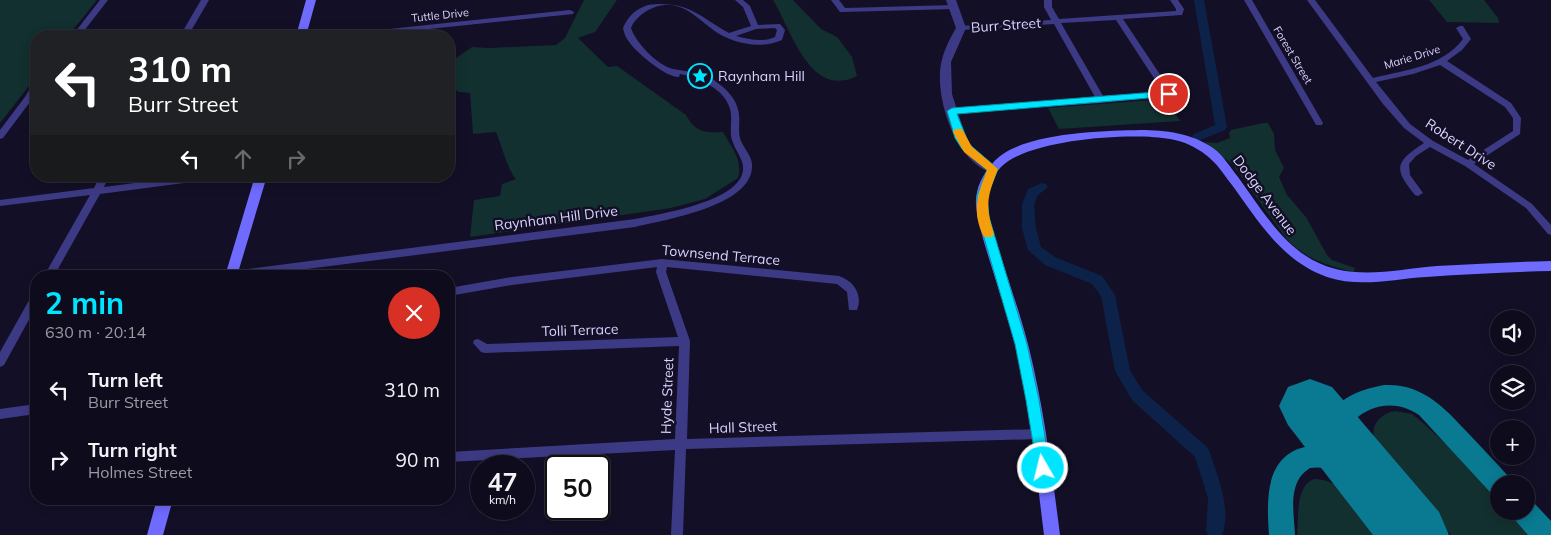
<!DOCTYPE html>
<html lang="en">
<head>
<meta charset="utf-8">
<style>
	body { margin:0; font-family:Mulish,sans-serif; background:#171425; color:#f1f3f6; height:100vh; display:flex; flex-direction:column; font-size:19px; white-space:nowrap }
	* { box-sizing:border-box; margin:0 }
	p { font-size:16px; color:#9b9ba3 }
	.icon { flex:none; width:28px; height:28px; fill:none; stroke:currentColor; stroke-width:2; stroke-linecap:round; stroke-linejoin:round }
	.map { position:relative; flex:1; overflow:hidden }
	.panel { position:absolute; left:30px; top:270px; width:425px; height:235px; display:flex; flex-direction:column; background:#0e0b1c; border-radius:20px; box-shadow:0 2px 12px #0003,0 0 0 1px #2e2b3b }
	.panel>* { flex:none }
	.banner { position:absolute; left:30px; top:30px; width:425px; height:152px; border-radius:20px; box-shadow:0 2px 12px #0003,0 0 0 1px #2e2b3b; background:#202124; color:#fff; overflow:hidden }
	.tools { position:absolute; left:1490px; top:310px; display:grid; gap:10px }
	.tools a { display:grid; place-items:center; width:45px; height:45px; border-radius:50%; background:#0e0b1c; box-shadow:0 2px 12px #0003,0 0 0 1px #2e2b3b; font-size:25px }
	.speed { position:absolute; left:470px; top:455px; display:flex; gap:10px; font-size:25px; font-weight:700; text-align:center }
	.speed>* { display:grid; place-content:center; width:65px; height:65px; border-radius:50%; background:#0e0b1c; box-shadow:0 2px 12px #0003,0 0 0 1px #2e2b3b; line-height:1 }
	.speed small { font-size:12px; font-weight:400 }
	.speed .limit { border:2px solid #111; border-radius:8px; background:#fff; color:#111 }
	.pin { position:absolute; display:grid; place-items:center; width:42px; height:42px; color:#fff; margin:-21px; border:2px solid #fff; border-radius:50%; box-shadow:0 1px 5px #0007 }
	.me { position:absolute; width:55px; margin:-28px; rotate:352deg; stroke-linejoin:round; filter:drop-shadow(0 0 4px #0008) }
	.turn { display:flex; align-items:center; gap:18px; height:105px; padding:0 15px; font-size:22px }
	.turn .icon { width:65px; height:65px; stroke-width:2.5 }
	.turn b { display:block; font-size:35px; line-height:42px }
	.lanes { display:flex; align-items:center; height:48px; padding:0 15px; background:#0003; justify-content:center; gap:25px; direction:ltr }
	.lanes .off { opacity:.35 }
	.round { display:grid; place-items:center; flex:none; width:52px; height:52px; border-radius:26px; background:#171425 }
	.headline { display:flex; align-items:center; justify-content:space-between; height:85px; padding:0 15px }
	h1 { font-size:30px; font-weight:700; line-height:38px; color:#00e5ff }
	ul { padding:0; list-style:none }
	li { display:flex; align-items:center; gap:15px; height:70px; padding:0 15px }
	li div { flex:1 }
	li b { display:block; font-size:19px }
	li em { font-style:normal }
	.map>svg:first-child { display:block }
	.green { fill:#12302f }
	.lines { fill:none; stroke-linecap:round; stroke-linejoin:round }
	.river { fill:#0c2248; fill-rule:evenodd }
	.taxiway { fill:#0a7a92; fill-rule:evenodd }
	.runway { fill:#0a7a92; fill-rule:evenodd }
	.minor { fill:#3d3a85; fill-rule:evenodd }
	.tertiary { fill:#3d3a85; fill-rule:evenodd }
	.secondary { fill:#6f6bff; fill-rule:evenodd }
	.route { fill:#00e5ff; stroke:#0095a6 }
	.slow { fill:#f59e0b }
	.labels { text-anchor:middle; stroke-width:5; stroke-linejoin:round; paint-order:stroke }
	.far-street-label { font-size:11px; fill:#d9d4ff; stroke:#130f26 }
	.street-label { font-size:14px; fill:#d9d4ff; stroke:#130f26 }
	.poi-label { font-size:14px; fill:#d9d4ff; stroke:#130f26; text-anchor:start }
</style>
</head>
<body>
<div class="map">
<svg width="1551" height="535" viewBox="0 0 1551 535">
	<rect width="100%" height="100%" fill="#130f26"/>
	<path class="green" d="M0,0H97L68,36H36V77L0,123Z
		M584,0H617L595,32L578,38L608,67L617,66L686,115C695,132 705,133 723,132C732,148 743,160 738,178L705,199L671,208L470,237L474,200L500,196L502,184L516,179C507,169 502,146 496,132L473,134L470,93L459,92L449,85V63L472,47L489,48L556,45L565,38Z
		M773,0H793L821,29L837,37L852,57L857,76C810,100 791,29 773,0Z
		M1429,0H1484L1498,18L1499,23L1447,22Z
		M1166,99L1180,121L1059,129L1048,108Z
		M1263,123H1268L1274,134L1275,150L1284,168L1279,177L1287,195L1306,217L1327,255L1332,260L1355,268L1354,272C1328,266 1305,259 1286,238L1233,165L1204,142L1217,143L1230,138L1229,133L1231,130Z
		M1395,411L1412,414L1423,423L1468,464L1499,496V511H1512L1534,535H1451C1434,515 1417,495 1401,476C1392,465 1380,454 1375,441C1369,426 1381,413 1395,411Z
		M1314,479C1345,479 1362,513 1379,535H1297C1299,518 1295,486 1314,479Z"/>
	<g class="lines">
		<path class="river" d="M1194,0H1204L1227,127L1225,130L1198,141L1192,137L1194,134L1215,125Z
			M1042,183L1046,184L1048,187L1038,195L1034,205L1036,228L1041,247L1055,257L1102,276L1115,295L1130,370L1142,390L1208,448L1210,453C1218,477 1232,510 1222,535H1208L1206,530L1208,498L1195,457L1132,400L1115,371L1101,296L1092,284L1045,265L1028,250L1022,228V205L1028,189Z"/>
		<path class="taxiway" d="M1384,385C1422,383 1444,407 1468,433C1481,447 1495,461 1508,476L1512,484H1499V496L1490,492L1419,415C1397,400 1372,403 1353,421V436L1362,454L1360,458L1376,470L1380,478L1376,486L1367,490C1346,482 1336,464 1310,468C1287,482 1294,512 1295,535H1269C1267,505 1264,462 1298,449C1310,445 1320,443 1332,446C1315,407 1352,391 1384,385Z
			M1526,499L1533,502L1551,521V535H1528L1515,520L1511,511H1526Z"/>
		<path class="runway" d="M1310,379L1332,387L1439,512L1449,535H1373L1288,425L1279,406L1288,387Z"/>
		<path class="minor" d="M100,0H108L80,36H72Z
			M201,0H209L188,36H180Z
			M735,0H743L750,6L758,25L780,24L785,30L782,40C760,50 730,43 712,29C701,21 690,9 676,6C660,1 637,13 631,28C636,43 657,65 673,69C689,72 707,73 719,84C729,91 738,102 739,115C740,123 738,130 740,138C742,147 752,155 752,165C754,206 664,220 635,227L252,276H228V272L232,271L635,219C662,214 725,203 740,179C749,163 736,154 732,140C729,130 733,119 730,109C725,89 698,77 680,74L679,77C666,78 634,51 627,39C625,36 624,32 623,28C628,16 636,9 648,5C688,0 698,16 729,33L751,26L743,7ZM775,28L777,30L775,37C763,43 748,39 736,36L756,29Z
			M831,0H839L845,8L954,5L958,7L954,9L843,12H840Z
			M1044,0H1052V7L1059,19L1176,11V9L1170,0H1178L1184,9L1182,15L1123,19L1173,94L1172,96L1101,103L948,113L947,111L951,108L1095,97L1054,24L961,30L957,28L961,26L1051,20L1044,7ZM1116,20L1163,92L1103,96L1061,23Z
			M1244,0H1252L1323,123L1322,125H1316L1315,123Z
			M1307,0H1315L1373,78C1405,70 1442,67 1463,39L1456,28L1460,26H1463L1471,39L1462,50L1447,61L1511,103L1521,118L1520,134L1474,164L1532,204L1551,225V235L1548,234L1526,208L1465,166L1430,147L1416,156L1409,164L1410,175L1423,193L1418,196L1415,195C1393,168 1395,162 1424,143L1404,128L1383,104ZM1440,65L1505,107L1513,118V131L1468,160L1433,141L1410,124L1376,82L1413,74Z
			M570,10L574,12L573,14L362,36H338L342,34Z
			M36,82V92L33,98L3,138L0,139V130L25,97L33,83Z
			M100,176H109L104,187L188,176H219L215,179L100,194L54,276H44L90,195L0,206V200L94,188Z
			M662,259L839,276C854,281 863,295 857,310H849L847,292L837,284L667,267L666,272L690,341L687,439L1039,429L1043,430L1045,434L1043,438L1039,439L686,449L683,535H671L675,450L449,462V452L675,439L679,346L485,353L481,352L473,343L474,340L478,339L487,344L678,337L656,272L657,267L512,285L449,296V288L512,277Z
			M36,294V307L4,365L0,367V352L32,295Z
			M36,404V414L0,419V409Z"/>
		<path class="tertiary" d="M946,0H956L966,28L951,62L952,94L967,141L976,151L999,169L993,173C957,163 938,105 940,72C941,56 948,42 956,28Z"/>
		<path class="secondary" d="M306,0H316L306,36H296Z
			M1140,130C1166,130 1191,133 1213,148C1223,155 1230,167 1238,177C1261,208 1283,248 1321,264C1358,280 1398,269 1437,266C1475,264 1513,262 1551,261V271C1509,272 1468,274 1426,277C1393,279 1360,288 1327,277C1282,261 1259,222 1232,185C1224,175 1217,163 1206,155C1196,147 1183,141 1170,139C1132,132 1028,139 1001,167C993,175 989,188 988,199C986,214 993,228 997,243C1007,278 1020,312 1029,348C1044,409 1052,472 1060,535H1044C1036,471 1030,406 1015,344C1006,310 994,276 984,242C981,230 977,218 976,205C975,190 982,175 992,164C1017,132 1102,131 1140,130Z
			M255,176H267L237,276H225Z
			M157,499H173L163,535H147Z"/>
	</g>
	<path class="route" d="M1169,91L1172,92V96L957,114L969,144L998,169L987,196L989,217L1027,344L1039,400L1050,468L1048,472L1043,474L1039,472L1037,468L1026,400L1015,344L978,217L977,196L987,170L962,149L955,138L947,111L952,108Z"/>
	<path class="slow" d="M955,129H962L972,147L998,169C987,197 985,205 994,234L992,237H984C971,211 978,194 987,170L964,152L953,132Z"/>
	<defs>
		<symbol id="sight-ring" viewBox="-11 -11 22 22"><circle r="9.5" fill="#130f26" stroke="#00e5ff" stroke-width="1.5"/><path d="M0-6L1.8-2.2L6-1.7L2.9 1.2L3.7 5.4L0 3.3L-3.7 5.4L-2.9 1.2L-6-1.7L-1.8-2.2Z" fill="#00e5ff"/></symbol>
	</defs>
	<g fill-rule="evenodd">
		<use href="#sight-ring" x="686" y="62" width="28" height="28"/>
	</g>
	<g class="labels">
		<g class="far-street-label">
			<text transform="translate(440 15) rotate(-6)" y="4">Tuttle Drive</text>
			<text transform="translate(1293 55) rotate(59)" y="4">Forest Street</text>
			<text transform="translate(1412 57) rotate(-17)" y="4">Marie Drive</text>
		</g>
		<g class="street-label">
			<text transform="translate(1006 25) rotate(-4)" y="5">Burr Street</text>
			<text transform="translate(1461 144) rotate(33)" y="5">Robert Drive</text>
			<text transform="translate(1265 195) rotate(53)" y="5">Dodge Avenue</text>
			<text transform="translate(556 218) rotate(-7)" y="5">Raynham Hill Drive</text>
			<text transform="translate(721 255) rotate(5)" y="5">Townsend Terrace</text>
			<text transform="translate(580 330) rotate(-2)" y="5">Tolli Terrace</text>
			<text transform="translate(667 396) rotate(-88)" y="5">Hyde Street</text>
			<text transform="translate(743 427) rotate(-2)" y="5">Hall Street</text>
		</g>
		<g class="poi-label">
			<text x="718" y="81">Raynham Hill</text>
		</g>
	</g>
</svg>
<div class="tools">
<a><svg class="icon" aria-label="sound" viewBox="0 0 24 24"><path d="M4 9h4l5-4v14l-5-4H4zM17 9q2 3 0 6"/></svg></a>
<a><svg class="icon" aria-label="layers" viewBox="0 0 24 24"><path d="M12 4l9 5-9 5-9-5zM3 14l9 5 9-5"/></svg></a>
<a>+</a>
<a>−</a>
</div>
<div class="speed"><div>47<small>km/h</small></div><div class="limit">50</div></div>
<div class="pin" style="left:1169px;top:94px;background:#d93025"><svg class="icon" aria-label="arrive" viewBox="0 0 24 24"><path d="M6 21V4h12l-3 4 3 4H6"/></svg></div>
<svg class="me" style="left:1043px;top:468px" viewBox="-20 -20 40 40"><circle r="17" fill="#00e5ff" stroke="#fff" stroke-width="3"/><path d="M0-11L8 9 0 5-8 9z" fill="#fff"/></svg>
<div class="banner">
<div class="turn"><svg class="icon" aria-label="left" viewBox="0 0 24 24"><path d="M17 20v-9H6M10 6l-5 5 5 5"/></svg><div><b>310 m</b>Burr Street</div></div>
<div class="lanes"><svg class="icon" aria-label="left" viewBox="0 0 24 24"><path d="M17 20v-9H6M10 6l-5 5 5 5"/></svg><svg class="icon off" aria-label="ahead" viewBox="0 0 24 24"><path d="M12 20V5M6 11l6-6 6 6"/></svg><svg class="icon off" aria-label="right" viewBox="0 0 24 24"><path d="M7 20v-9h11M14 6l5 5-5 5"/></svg></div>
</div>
<section class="panel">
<div class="headline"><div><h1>2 min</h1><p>630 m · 20:14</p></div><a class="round" style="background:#d93025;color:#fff"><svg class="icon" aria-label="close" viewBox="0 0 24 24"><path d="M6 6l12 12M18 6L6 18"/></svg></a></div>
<ul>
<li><svg class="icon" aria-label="left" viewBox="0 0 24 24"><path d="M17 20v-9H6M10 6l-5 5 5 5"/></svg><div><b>Turn left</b><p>Burr Street</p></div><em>310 m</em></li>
<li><svg class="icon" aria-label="right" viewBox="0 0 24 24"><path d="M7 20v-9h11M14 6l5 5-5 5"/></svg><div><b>Turn right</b><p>Holmes Street</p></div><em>90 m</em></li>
</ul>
</section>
</div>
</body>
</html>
